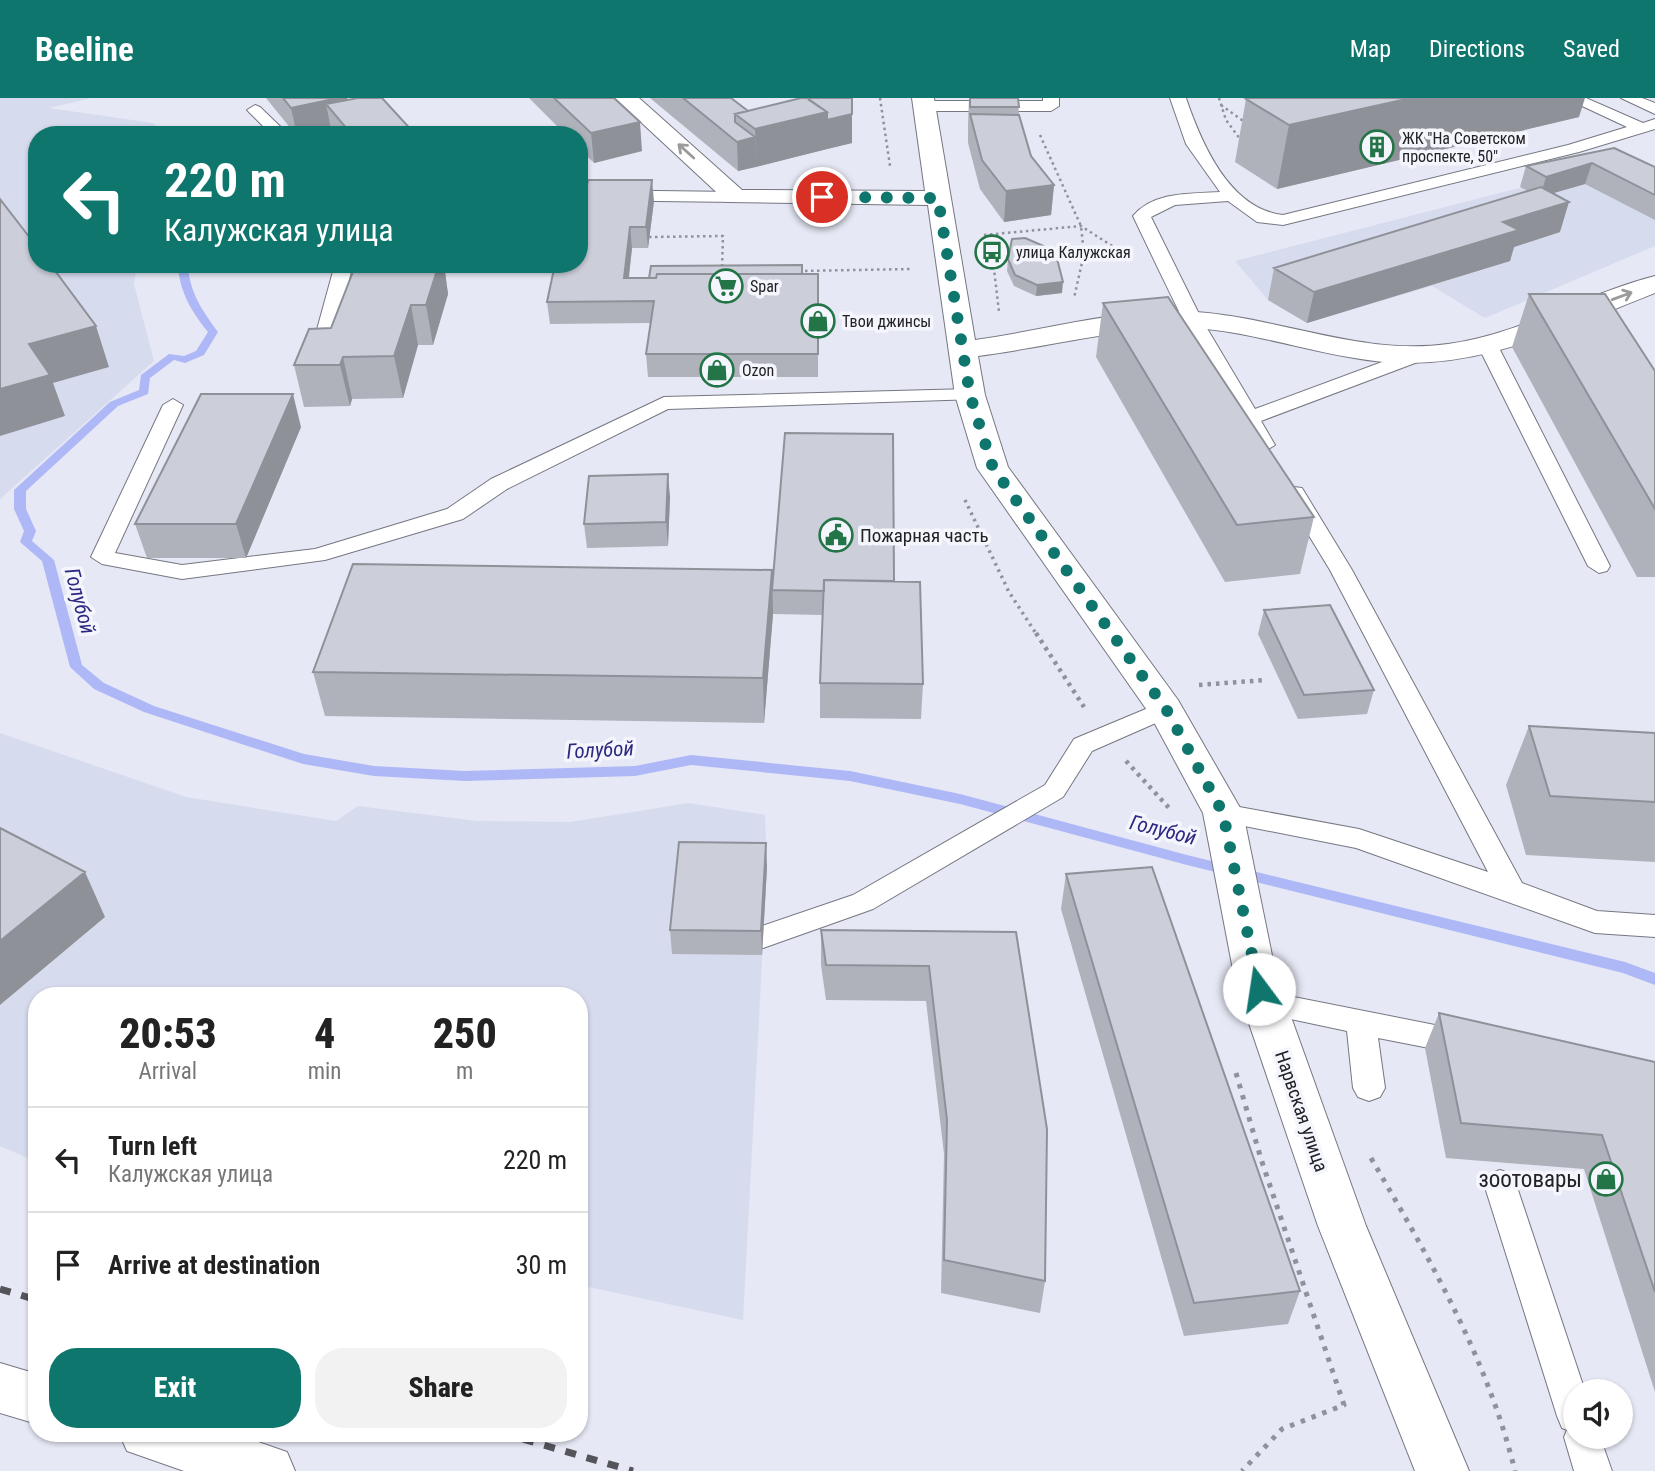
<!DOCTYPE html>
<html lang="en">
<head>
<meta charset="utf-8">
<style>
	body { margin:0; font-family:"Roboto Condensed",sans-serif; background:#f2f2f2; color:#222; height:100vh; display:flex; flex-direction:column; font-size:26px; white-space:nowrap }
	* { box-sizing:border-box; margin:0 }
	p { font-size:23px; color:#767676 }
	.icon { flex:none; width:38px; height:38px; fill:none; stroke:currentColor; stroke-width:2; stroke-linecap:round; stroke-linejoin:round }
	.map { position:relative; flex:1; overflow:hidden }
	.drawer { position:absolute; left:28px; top:889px; width:560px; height:455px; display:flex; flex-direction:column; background:#fff; border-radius:28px; box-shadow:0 2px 5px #0004 }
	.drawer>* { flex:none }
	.guide { position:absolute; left:28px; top:28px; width:560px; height:147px; border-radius:28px; box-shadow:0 2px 5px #0004; background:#0f766e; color:#fff; overflow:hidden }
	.controls { position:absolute; left:1563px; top:1281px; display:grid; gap:14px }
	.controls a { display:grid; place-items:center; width:70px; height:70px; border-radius:50%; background:#fff; box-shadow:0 2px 5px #0004; font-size:35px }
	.pin { position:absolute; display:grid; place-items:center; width:60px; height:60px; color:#fff; margin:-30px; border:4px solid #fff; border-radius:50%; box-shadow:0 2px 7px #0007 }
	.me { position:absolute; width:77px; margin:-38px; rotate:346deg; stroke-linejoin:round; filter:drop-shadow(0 0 5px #0008) }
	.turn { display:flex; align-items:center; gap:24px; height:147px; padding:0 21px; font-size:32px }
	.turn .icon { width:91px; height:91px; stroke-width:2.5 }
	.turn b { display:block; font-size:49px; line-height:60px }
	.eta { display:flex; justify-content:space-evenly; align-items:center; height:119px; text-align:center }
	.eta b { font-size:42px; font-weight:800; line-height:49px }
	.action { display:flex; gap:14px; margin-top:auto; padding:14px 21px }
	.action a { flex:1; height:80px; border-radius:28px; background:#0f766e; color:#fff; font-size:28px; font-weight:800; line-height:80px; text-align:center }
	.action a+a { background:#f2f2f2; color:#222 }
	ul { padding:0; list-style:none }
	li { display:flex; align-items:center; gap:21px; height:105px; padding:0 21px; border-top:2px solid #e0e0e0 }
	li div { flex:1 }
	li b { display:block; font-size:26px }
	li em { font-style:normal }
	header { display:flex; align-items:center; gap:42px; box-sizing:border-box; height:98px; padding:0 35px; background:#0f766e; color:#fff }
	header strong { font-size:33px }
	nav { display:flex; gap:38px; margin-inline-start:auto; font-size:24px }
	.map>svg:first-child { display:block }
	.built { fill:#d7dbee }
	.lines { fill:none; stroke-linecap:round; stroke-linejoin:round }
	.stream { fill:#afb8f7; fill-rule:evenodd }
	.lane-casing { stroke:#757781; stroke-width:2 }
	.secondary-casing { stroke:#757781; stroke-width:2 }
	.path-far3 { stroke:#90929b; stroke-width:2.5; stroke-dasharray:2.5 3.5; stroke-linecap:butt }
	.path-far2 { stroke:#90929b; stroke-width:3.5; stroke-dasharray:2.5 4.5; stroke-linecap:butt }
	.path-far1 { stroke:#90929b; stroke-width:4.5; stroke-dasharray:3.5 5; stroke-linecap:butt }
	.path { stroke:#90929b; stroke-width:5; stroke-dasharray:4.5 7; stroke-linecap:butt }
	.lane { fill:#fff; fill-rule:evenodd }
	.secondary { fill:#fff; fill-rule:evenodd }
	.rail { stroke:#54545b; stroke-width:7; stroke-dasharray:11 11; stroke-linecap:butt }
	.wall { fill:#afb2bb }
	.shaded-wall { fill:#8f9199 }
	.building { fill:#cccfda; stroke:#8f9199; stroke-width:2 }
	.oneway { stroke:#9b9b9d }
	.route { stroke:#0f766e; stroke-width:12; stroke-dasharray:0 21.6 }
	.labels { text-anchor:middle; stroke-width:7; stroke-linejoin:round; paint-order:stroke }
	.far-poi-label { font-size:16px; fill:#212126; stroke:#f5f6fd; text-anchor:start }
	.poi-label { font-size:19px; fill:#212126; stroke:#f5f6fd; text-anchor:start }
	.street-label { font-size:19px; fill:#212126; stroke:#f5f6fd }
	.water-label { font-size:21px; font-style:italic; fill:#2c2980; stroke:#f5f6fd }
	.near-poi-label { font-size:23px; fill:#212126; stroke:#f5f6fd; text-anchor:end }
</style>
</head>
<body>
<header>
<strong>Beeline</strong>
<nav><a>Map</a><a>Directions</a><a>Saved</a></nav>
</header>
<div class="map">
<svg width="1655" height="1373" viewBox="0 0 1655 1373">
	<rect width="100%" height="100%" fill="#e6e8f5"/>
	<path class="built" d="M0,0H91L49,10L153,25L167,37H37V166H137L134,186L154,263L0,401Z
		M1593,71L1655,93V148L1485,220L1432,188L1307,225L1268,202L1235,163Z
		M0,635L186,699L336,723L358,708L477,723L570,724L689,705L765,717L767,769L743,1222L579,1187V898H37V1064L0,1048Z"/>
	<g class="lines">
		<path class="stream" d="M178,166H188C189,194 202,212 218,234L204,257L185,265L174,262L150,280L148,296L118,308L26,393V411L36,433L32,443L54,462L82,567L104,585L154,608L304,656L374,668L465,673L635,668L691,657L850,673L960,696L1187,757L1625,864L1655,875V887L1623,875L1187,767L960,706L850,683L691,667L635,678L465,683L374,678L303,666L144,614L94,591L70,569L42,463L20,444L24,433L14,411V392L110,304L139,292L141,277L169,256L184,258L196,253L208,234C191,213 179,193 178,166Z"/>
		<defs>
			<path id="lane" d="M1043,0H1059V8L1051,13H924L916,8L924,3H1043Z
				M1170,0H1186C1201,44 1229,111 1283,117L1568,47L1627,29L1565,0H1586L1643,25L1655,21V31L1579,54L1283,127L1257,124L1228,103L1175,107L1151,119L1202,222L1255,311L1409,254L1416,252L1426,258L1423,262L1261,323L1275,347L1265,353L1258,351C1209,281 1171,197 1133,118C1154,93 1191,96 1220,94L1186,46Z
				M1621,0H1642L1655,5V16Z
				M255,7L260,9L289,37H272L247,12Z
				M579,92L736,94L744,99L736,104L579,102Z
				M335,166H353L330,257L320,263L310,257Z
				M1488,242L1498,248L1610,468L1607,473L1599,475L1588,468L1478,248Z
				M970,291L980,297L977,301L668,311L507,391L463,421L325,462L182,481L102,466L91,459L163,307L173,301L183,307L115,455L182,467L315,451L447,411L491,381L664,299Z
				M1294,389L1302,390L1352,472L1522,785L1597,813L1655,817V839L1595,835L1356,750L1214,722L1210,715L1214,708L1223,706L1359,731L1488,774L1330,472L1283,395Z
				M1165,603L1174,605L1178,611L1174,617L1092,653L1063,699L873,811L763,850L753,847L749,839L753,831L853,797L1045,687L1074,641Z
				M1264,893L1465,933L1476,936L1480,945L1476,954L1465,957L1378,940L1385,990L1380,999L1369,1003L1358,999L1353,990L1347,933L1253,913L1249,905L1253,897Z
				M1500,1072L1512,1076L1516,1086L1585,1293H1575V1339H1600L1612,1373H1574L1564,1339L1567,1332L1562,1330L1557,1318L1484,1086L1488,1076Z"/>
			<path id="secondary" d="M615,0H639L742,92L925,93L912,0H934L975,242C1048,232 1123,209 1196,214C1281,220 1362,258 1448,246C1522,236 1584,196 1655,178V195C1565,230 1474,275 1375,263C1316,257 1246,231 1188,230C1117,230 1048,249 978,258L985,297L1008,369L1178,602L1243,715L1276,877L1286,905L1366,1128L1469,1373H1415L1318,1128L1242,905L1234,877L1203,715L1149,615L977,370L955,297L928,107L727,104Z
				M0,1265L37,1276V1326L0,1315Z
				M119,1335H232L287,1354L295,1373H184L127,1353Z"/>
		</defs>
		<use href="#lane" class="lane-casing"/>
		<use href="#secondary" class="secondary-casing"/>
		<path class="path-far3" d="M880,0L890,68
			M1219,0L1226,22L1243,45
			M1221,7L1246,25
			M1040,37L1081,128L1084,156L1074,200
			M984,137L1081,128L1120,153
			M649,139L723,138L722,171
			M986,140L992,154L999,214
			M799,173L912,171"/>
		<path class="path-far2" d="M965,402L1009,494L1037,537"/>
		<path class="path-far1" d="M1036,535L1084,609
			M1199,587L1266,582
			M1126,663L1170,711"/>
		<path class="path" d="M1236,975L1261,1061L1344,1307L1282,1331L1242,1373
			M1371,1060C1429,1160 1487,1259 1515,1373"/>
		<use href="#lane" class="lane"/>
		<use href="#secondary" class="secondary"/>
		<path class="rail" d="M0,1191L37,1202
			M502,1335L633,1373"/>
	</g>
	<path class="wall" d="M266,0H347L348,2L416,37H333L331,31L305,37H296Z
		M529,0H614L642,53L594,65L579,50V37H566Z
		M650,0H731L748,13L801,0H852V45L738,73Z
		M969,0H1018L1019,17L1031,58L1054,87L1051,117L1004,124L980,91L968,45V27Z
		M1246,1L1579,19L1277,91L1235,64Z
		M1614,50L1655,69V122L1585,86L1553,95L1560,134L1514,149L1510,163L1307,225L1268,202L1274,170L1528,93L1520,89L1526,68Z
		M654,103L648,150H632L629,180L818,176V279H648L646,256L651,225L550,226L547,204Z
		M1008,161L1062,195L1036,198L1014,188L1007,173Z
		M356,166H456L455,167L444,168L448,196L433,247H418L403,300L352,301L350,308L304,309L294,267L331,230Z
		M1529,196L1655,273V479H1637L1512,249Z
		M1103,205L1314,419L1300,476L1225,484L1096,259Z
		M301,329L246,460H147L135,426Z
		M670,399L668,448L587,450L584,426Z
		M894,483L923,586L921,621L820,620V585L823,517L773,516L764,625L325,618L313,574L772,492Z
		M1264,512L1374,592L1367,616L1298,621L1258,536Z
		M1529,628L1655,635V764L1526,757L1506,687Z
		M767,769L762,857L672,856L670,832Z
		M1066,776L1300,1193L1288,1226L1184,1238L1061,811Z
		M821,832L1016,834L1045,1183L1040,1215L941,1195L944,1056L926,903L826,902L821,867Z
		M1439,915L1655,964V1294L1584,1071L1446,1060L1425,950Z"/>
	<path class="shaded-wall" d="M338,0H347L352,27L326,6L331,31L305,37H297L291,10Z
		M1411,0H1585L1579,19L1277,91L1289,27Z
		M827,14V51L756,69L755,31Z
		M852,16V45L827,51V22Z
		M640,24L642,53L594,65L591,35Z
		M755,39L756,69L738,73L737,44Z
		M1592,65L1585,86L1540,99L1546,79Z
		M652,82L654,103L648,150L646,129Z
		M1054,87L1051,117L1004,124L1006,93Z
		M1569,104L1560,134L1514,149L1510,163L1307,225L1314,194L1503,124Z
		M630,129L632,150L626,202L624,180Z
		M430,166H444L448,196L433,247L426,207Z
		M1063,184L1062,195L1036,198L1037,187Z
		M411,207L418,247L403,300L394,258Z
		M96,228L109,269L53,285L65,318L0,338V291L29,246Z
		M343,259L352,301L350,308L340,267Z
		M293,296L301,329L246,460L236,426Z
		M668,376L670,399L668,448L666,424Z
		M772,472L773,516L764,625L763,580Z
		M766,745L767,769L762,857L761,833Z
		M85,774L105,819L0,907V843Z"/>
	<path class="building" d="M283,0H338L291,10Z
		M358,0H382L416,37H352L326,6Z
		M554,0H614L640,24L591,35Z
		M683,0H731L748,13L735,16V24L755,39L737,44Z
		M801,0H807L827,14L755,31L735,16Z
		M809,0H852V16L827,22V14L809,2Z
		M970,0H1018L1019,9H970Z
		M1251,0H1411L1289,27L1246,1Z
		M970,16L1019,17L1031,58L1054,87L1006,93L982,62Z
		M1614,50L1655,69V97L1592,65L1546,79L1526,68Z
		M588,82H652L646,129H630L624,180H656L657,176H818V256H646L654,203L547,204L555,166H579V96H585Z
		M1541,89L1569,104L1503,124L1519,132L1314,194L1274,170Z
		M0,101L37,149V166H50L96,228L29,246L50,277L0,291Z
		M1025,140L1055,153L1063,184L1037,187L1015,177L1008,161L1012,141Z
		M356,166H439L426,207H411L394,258L343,259L340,267H294L309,231L331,230Z
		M802,167V176H657L656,180H649L651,168Z
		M1529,196H1605L1655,273V411Z
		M1168,199L1314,419L1237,427L1103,205Z
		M201,296H293L236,426H135Z
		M785,335L893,336L894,483L824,482V493L772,492Z
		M668,376L666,424L584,426L589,378Z
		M353,466L772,472L763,580L313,574Z
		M824,482L920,484L923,586L820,585Z
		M1330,507L1374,592L1304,597L1264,512Z
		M1529,628L1655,635V704L1550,698Z
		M0,730L85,774L0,843Z
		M679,744L766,745L761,833L670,832Z
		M1152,769L1300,1193L1194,1205L1066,776Z
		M821,832L1016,834L1047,1031L1045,1183L944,1162L947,1022L929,868L826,867Z
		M1439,915L1655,964V1194L1602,1037L1461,1025Z"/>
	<defs><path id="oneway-shaft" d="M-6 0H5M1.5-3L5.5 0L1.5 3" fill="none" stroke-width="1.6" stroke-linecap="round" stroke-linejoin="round" transform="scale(1.75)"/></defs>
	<g class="oneway">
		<use href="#oneway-shaft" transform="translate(686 53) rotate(-138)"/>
		<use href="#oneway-shaft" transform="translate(1622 198) rotate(-20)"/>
	</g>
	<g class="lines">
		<path class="route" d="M822,99L938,100L970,297L993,370L1166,611L1223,715L1259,891"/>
	</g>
	<defs>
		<symbol id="building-ring" viewBox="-11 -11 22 22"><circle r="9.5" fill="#f5f6fd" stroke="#237547" stroke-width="1.5"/><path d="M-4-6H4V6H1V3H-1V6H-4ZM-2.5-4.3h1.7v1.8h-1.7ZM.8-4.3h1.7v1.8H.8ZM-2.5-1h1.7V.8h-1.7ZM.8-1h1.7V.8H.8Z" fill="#237547"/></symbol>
		<symbol id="bus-ring" viewBox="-11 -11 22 22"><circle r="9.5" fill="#f5f6fd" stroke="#237547" stroke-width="1.5"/><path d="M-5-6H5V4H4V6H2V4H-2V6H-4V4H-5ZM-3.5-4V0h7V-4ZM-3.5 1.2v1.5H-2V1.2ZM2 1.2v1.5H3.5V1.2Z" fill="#237547"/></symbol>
		<symbol id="supermarket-ring" viewBox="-11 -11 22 22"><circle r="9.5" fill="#f5f6fd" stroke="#237547" stroke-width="1.5"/><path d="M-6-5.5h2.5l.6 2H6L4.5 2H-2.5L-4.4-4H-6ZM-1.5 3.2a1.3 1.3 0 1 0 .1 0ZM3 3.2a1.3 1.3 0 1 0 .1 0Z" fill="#237547"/></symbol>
		<symbol id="shop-ring" viewBox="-11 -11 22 22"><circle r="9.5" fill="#f5f6fd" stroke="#237547" stroke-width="1.5"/><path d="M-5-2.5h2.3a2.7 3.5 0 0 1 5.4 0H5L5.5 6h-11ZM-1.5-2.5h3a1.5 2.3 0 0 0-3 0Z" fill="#237547"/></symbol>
		<symbol id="civic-ring" viewBox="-11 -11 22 22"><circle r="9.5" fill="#f5f6fd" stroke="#237547" stroke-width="1.5"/><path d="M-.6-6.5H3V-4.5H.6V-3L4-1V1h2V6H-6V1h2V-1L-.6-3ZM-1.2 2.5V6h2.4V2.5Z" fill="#237547"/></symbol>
	</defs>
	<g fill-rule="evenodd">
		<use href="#building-ring" x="1358" y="30" width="38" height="38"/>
		<use href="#bus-ring" x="973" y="135" width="38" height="38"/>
		<use href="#supermarket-ring" x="707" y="169" width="38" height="38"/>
		<use href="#shop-ring" x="799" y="204" width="38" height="38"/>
		<use href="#shop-ring" x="698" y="253" width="38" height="38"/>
		<use href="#civic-ring" x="817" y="418" width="38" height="38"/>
		<use href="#shop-ring" x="1587" y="1062" width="38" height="38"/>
	</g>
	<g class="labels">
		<g class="far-poi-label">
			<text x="1402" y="46">ЖК "На Советском<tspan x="1402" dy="18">проспекте, 50"</tspan></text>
			<text x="1016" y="160">улица Калужская</text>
			<text x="750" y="194">Spar</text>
			<text x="842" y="229">Твои джинсы</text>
			<text x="742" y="278">Ozon</text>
		</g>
		<g class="poi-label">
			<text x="860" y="444">Пожарная часть</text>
		</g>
		<g class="street-label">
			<text transform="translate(1302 1013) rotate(71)" y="7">Нарвская улица</text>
		</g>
		<g class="water-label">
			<text transform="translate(80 503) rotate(75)" y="7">Голубой</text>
			<text transform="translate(600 652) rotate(-3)" y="7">Голубой</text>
			<text transform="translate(1163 732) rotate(14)" y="7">Голубой</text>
		</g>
		<g class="near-poi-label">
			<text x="1582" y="1089">зоотовары</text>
		</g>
	</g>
</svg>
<div class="controls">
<a><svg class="icon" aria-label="sound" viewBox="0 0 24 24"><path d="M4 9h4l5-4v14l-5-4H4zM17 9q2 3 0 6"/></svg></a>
</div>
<div class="pin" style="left:822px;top:99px;background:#d93025"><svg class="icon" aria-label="arrive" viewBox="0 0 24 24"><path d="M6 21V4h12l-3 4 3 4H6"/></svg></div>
<svg class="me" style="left:1259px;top:891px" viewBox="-20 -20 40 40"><circle r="19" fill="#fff"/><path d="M0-13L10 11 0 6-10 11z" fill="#0f766e"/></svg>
<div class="guide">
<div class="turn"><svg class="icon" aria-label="left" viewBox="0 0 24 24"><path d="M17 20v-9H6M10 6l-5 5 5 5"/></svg><div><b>220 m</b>Калужская улица</div></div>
</div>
<section class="drawer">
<div class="eta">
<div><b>20:53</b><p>Arrival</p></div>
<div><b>4</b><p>min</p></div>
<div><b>250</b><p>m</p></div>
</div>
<ul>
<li><svg class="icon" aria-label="left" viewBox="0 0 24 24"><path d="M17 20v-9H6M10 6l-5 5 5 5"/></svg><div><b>Turn left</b><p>Калужская улица</p></div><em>220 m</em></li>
<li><svg class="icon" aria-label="arrive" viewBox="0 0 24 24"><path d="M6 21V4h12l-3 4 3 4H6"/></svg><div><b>Arrive at destination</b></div><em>30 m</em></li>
</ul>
<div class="action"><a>Exit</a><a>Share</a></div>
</section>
</div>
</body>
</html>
